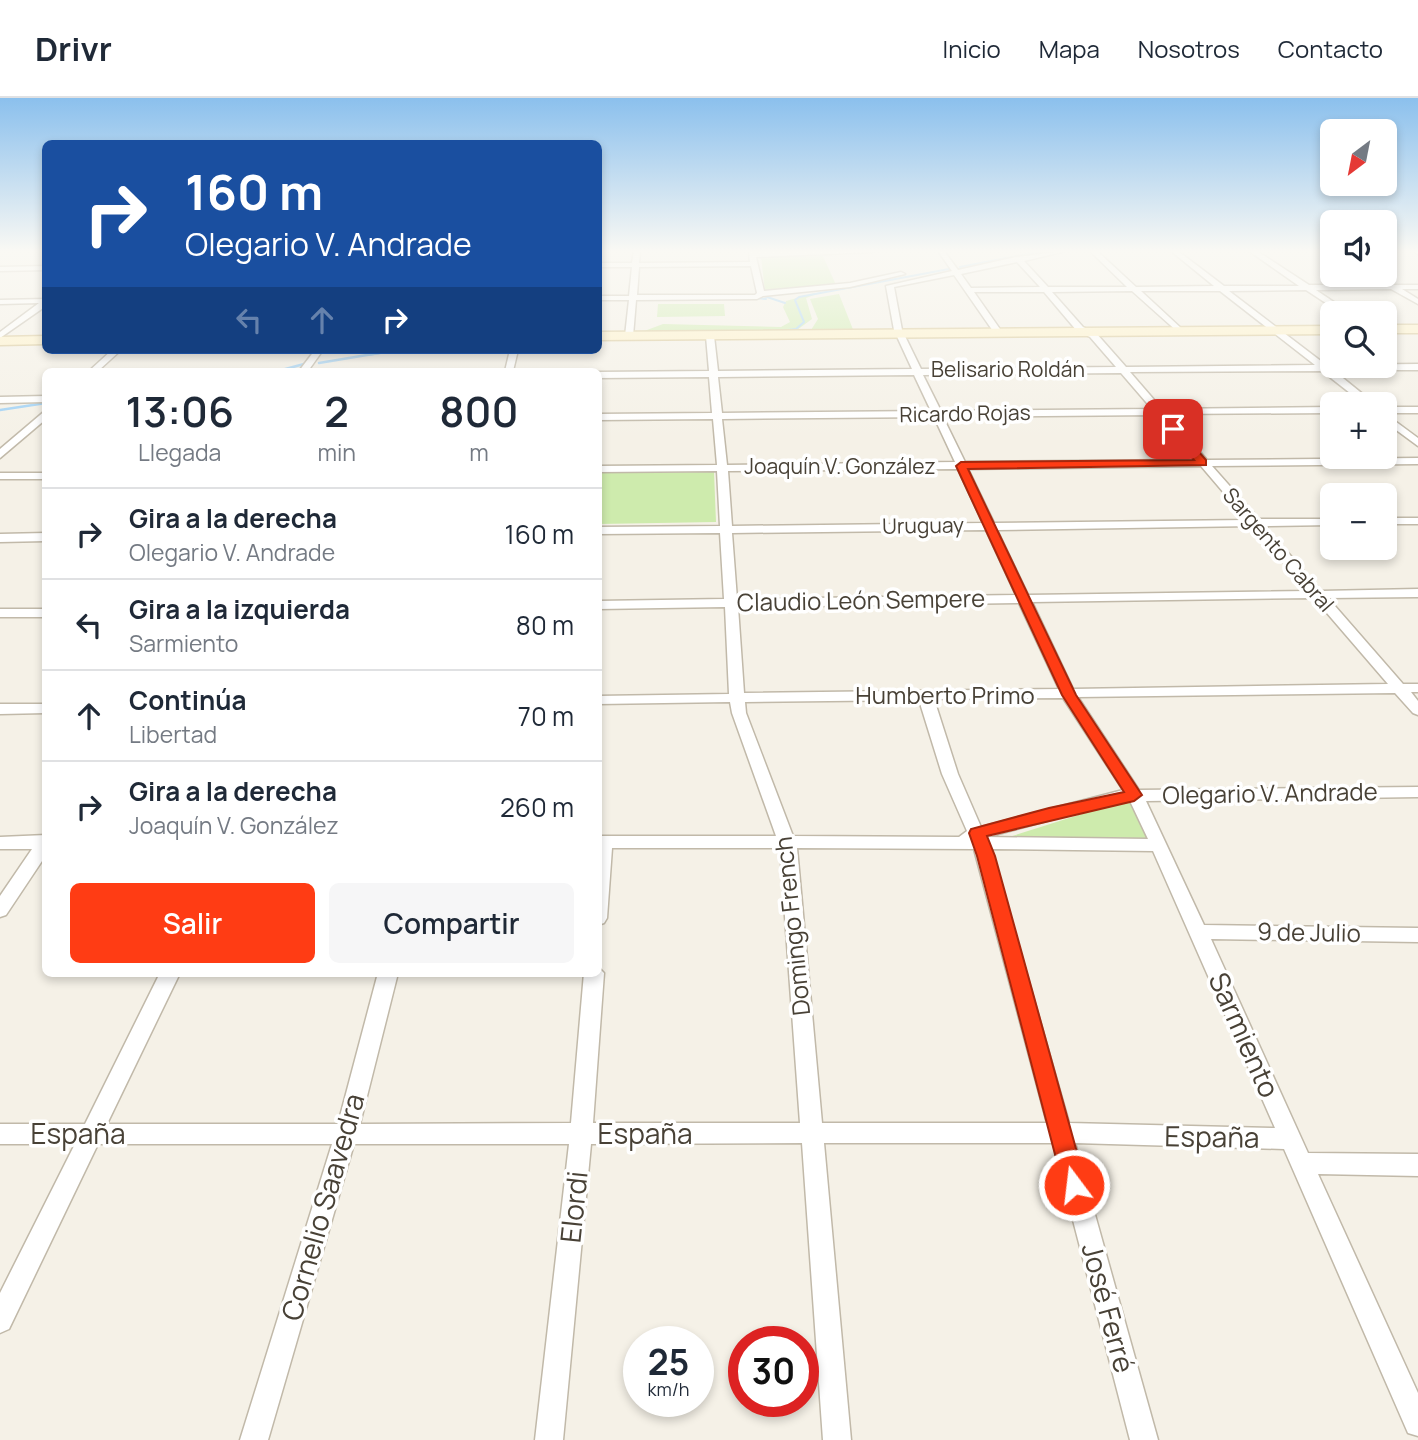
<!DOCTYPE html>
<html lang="es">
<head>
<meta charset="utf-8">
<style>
	body { margin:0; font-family:Manrope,sans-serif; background:#f6f6f7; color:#1f2937; height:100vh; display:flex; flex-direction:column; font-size:26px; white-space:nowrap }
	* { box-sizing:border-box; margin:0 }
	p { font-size:23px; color:#747a83 }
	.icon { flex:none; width:38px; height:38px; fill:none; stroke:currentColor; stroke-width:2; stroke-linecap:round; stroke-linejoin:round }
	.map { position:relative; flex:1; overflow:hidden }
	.panel { position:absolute; left:42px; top:270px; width:560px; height:609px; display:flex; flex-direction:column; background:#fff; border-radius:10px; box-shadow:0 4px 10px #0003 }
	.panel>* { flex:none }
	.top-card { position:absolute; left:42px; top:42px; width:560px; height:214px; border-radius:10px; box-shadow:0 4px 10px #0003; background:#1a4fa0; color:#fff; overflow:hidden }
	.needle { width:46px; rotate:212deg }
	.controls { position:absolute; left:1320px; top:21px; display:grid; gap:14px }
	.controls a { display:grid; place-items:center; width:77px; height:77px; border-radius:10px; background:#fff; box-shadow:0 4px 10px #0003; font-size:35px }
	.speed { position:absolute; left:623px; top:1228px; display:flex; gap:14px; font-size:35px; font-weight:700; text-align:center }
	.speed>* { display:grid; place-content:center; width:91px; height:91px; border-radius:50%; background:#fff; box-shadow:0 4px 10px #0003; line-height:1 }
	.speed small { font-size:18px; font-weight:400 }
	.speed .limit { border:10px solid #d22; background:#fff; color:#111 }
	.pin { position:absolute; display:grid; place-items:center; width:60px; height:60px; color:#fff; margin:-30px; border-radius:14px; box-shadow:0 4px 10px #0006 }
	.me { position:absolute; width:77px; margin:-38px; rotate:345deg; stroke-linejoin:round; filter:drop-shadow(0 0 5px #0008) }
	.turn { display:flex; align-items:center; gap:24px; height:147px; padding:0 28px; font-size:32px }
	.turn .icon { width:91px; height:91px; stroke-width:2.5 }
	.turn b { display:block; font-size:49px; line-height:60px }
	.lanes { display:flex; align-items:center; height:66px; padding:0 28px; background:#0003; justify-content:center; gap:35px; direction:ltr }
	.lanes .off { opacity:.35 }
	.eta { display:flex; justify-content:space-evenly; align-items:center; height:119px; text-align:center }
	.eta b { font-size:42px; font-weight:600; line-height:49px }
	.cta { display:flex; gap:14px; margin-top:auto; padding:14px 28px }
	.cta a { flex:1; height:80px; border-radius:10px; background:#ff3c14; color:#fff; font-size:28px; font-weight:600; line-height:80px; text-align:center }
	.cta a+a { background:#f6f6f7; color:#1f2937 }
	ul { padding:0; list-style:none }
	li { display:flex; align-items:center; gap:21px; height:91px; padding:0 28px; border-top:2px solid #e0e1e3 }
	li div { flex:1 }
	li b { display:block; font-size:26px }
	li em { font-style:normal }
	header { display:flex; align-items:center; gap:42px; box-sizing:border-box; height:98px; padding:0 35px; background:#fff; border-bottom:2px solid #e0e1e3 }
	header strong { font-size:33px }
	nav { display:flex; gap:38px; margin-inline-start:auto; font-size:24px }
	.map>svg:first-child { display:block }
	.green { fill:#ceebad }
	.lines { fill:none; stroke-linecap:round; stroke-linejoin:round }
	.stream-far1 { stroke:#a0d1f5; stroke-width:2 }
	.stream { stroke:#a0d1f5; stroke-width:2.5 }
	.street-casing { stroke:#c1b9a9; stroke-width:3 }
	.secondary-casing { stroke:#d8c694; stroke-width:3 }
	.street { fill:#fff; fill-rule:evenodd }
	.secondary { fill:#fff2c7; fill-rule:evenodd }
	.route { fill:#ff3c14; stroke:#a6270d; stroke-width:2 }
	.labels { text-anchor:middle; stroke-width:7; stroke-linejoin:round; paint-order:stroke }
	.far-street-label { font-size:21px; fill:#484136; stroke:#fff }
	.street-label { font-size:24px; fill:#484136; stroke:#fff }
	.near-street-label { font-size:28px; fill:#484136; stroke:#fff }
</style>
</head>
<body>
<header>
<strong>Drivr</strong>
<nav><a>Inicio</a><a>Mapa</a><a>Nosotros</a><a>Contacto</a></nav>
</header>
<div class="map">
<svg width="1418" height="1342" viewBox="0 0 1418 1342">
	<rect width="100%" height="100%" fill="#f5f1e7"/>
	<path class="green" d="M823,158L836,187L765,194L761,159Z
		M815,195L817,196L806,200L812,221L797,232L639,235L663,226L781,229L790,224L783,209L786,203Z
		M839,196L854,234L812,235L811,232L818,221L810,201Z
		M658,206H724L725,218L657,219Z
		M714,374L716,424L599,426V375Z
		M1123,703L1134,706L1149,740L1009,739Z"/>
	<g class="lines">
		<path class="stream-far1" d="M960,169L1043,153
			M764,198L785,205
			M755,200L766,201
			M780,233L796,231L804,224L795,202L799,199L949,171
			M368,257L401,252"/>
		<path class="stream" d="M319,265L379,255
			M278,273L304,266
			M0,312L46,305"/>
		<defs>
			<path id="street" d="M634,153H640L639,165L750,164L749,155L752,153L873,154L756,159L764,193L850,185L901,174L905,176L850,189L763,198L757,201L636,202L633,238L629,240L625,238L629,202H598V198H629L632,169H598V165H632ZM751,168L757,195L755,197H637L639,169Z
				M938,153H944L958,172L1016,159L1066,153L1024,163L1048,189H1127L1090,153H1097L1136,189L1214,188L1171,153H1178L1224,188H1299L1249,153H1257L1309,187H1384L1369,177H1377L1394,187H1418V191H1402L1418,201V206L1391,191L1316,192L1350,215H1341L1306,192L1229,193L1326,267L1418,266V272H1333L1375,306H1364L1322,273L1130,274L1162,311L1332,309V315L1167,316L1207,362L1418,360V366L1212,368L1259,421H1332V427L1265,428L1321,493L1418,491V499L1328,500L1403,586H1418V594H1411L1418,603V617L1413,615L1395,595L1078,599L1139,692L1418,689V699L1146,703L1204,827L1418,830V844L1211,841L1308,1055L1418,1056V1078L1318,1076L1418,1295V1338L1408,1335L1284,1051L1075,1045L1158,1342H1130L1053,1045H824L851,1342H823L802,1045L591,1046L563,1342H535L569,1046H354L268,1342H240L332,1046H98L9,1231L0,1235V1195L75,1046H0V1026H85L160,875H180L107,1026H338L378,875H398L360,1026L571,1025L584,875H598V869L604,875L593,1025H800L780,750H612L607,820L604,825L598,827V738H776L732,615L730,604L598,606V598L729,596L725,509L598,511V503L724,501L720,435L598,436V429L720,428L717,373L598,374V368L717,367L713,321L598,322V316L712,315L709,279L598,280V274L709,273L706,238L710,236L714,238L718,273L912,271L894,232L886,188L952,173ZM1017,164L1040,189L971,190L961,176ZM954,177L995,236L1002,234L974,194H1044L1077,233L1090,239L1116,269L921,271L902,232L894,189ZM1132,193L1179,235L1183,233L1182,231L1141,193H1220L1315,267L1126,269L1096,235L1083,229L1052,194ZM1121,275L1152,311L941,313L923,277ZM914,277L931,313L722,315L718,279ZM1157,317L1196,362L965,364L943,319ZM934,319L955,364L727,367L722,321ZM1201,368L1247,422L994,425L968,371ZM958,371L983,425L732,428L728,373ZM1253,428L1308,493L1028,497L997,432ZM986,432L1016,497L737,501L732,435ZM1314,500L1388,586L1073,591L1032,504ZM1019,505L1059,591L744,595L738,509ZM1063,600L1123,692L981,729L958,676L934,601ZM919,602L942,676L967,733L959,739L793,738L746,615L745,604ZM1121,703H1130L1148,741L987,739ZM797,750L974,751L1047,1025H822ZM991,751L1153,753L1275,1030L1069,1025Z
				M1328,153H1332V155L1329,154Z
				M1413,153H1418V156Z
				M46,168V172L0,173V169Z
				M46,201V208L0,240V234L39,205L0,206V202Z
				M112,252H121L98,273H89Z
				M315,252H323L308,273H299Z
				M510,252H518L513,273H505Z
				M46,298V304L0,305V299Z
				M1384,309H1418V315H1384Z
				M46,312V321L0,360V351Z
				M1384,315L1418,340V348L1384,323Z
				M0,375H46V381H0Z
				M1384,420H1418V426H1384Z
				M46,435V443L0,444V436Z
				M0,511H46V519H0Z
				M0,606H46V615L0,616Z
				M46,737V757L6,817L0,819V798L32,751H0V739Z"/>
			<path id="secondary" d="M1384,227H1418V235H1384Z
				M1332,228V236L598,242V234Z
				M46,238V246L0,247V239Z"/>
		</defs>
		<use href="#street" class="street-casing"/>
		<use href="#secondary" class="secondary-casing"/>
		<use href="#street" class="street"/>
		<use href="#secondary" class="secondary"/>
	</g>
	<linearGradient id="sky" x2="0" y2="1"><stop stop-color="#8bc0ed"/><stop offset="0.45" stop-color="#faf9f4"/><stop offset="1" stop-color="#faf9f4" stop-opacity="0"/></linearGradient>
	<rect width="1418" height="341" fill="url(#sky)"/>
	<path class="route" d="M1170,329H1177L1206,362V367L968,371L1076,597L1142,697L1134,703L987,738L995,758L1086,1087L1083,1094L1074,1098L1066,1094L1063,1087L977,758L969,735L971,731L1049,710L1124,694L1062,597L956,368L961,364L1194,362L1170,333Z"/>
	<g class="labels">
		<g class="far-street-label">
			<text x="1008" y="279">Belisario Roldán</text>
			<text transform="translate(965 316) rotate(-1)" y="7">Ricardo Rojas</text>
			<text x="840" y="376">Joaquín V. González</text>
			<text transform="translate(923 428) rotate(-1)" y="7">Uruguay</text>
			<text transform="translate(1278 452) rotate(49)" y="7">Sargento Cabral</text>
		</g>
		<g class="street-label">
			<text transform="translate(861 503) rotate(-1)" y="8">Claudio León Sempere</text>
			<text x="945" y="606">Humberto Primo</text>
			<text transform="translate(1270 696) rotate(-1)" y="8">Olegario V. Andrade</text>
			<text transform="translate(793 828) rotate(-96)" y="8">Domingo French</text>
			<text transform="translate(1309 835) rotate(1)" y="8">9 de Julio</text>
		</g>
		<g class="near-street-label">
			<text transform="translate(1244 937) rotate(66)" y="10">Sarmiento</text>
			<text x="78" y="1046">España</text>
			<text x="645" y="1046">España</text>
			<text transform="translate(1212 1039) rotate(1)" y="10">España</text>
			<text transform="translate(323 1109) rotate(-74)" y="10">Cornelio Saavedra</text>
			<text transform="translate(574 1109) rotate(-84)" y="10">Elordi</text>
			<text transform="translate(1108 1210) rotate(75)" y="10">José Ferré</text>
		</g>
	</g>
</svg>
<div class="controls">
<a><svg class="needle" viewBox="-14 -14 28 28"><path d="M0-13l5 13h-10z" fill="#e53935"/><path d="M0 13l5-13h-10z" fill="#747a83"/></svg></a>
<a><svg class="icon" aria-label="sound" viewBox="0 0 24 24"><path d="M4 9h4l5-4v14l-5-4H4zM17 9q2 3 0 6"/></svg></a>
<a><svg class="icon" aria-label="search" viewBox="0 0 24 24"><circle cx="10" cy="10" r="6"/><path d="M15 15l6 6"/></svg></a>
<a>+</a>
<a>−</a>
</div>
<div class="speed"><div>25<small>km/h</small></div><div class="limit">30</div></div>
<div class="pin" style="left:1173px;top:331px;background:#d93025"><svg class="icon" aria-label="arrive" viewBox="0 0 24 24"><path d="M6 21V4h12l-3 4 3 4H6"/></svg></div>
<svg class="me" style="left:1074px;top:1087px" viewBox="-20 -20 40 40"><circle r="17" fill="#ff3c14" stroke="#fff" stroke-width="3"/><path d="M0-11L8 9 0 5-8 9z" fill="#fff"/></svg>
<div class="top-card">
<div class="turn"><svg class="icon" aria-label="right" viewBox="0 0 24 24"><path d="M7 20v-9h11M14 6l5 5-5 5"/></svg><div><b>160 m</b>Olegario V. Andrade</div></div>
<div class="lanes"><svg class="icon off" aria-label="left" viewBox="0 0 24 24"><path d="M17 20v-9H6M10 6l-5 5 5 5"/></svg><svg class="icon off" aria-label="ahead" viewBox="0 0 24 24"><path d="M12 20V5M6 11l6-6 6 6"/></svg><svg class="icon" aria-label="right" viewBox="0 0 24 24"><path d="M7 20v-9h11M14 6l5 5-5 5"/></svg></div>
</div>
<section class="panel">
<div class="eta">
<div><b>13:06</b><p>Llegada</p></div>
<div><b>2</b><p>min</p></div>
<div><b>800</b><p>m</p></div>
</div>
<ul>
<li><svg class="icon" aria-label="right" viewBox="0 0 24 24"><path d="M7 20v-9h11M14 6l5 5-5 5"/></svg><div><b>Gira a la derecha</b><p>Olegario V. Andrade</p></div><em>160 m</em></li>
<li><svg class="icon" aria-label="left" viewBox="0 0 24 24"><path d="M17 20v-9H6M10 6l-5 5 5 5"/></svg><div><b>Gira a la izquierda</b><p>Sarmiento</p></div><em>80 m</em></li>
<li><svg class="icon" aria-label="ahead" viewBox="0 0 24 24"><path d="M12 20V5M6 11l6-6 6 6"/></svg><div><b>Continúa</b><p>Libertad</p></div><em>70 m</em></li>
<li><svg class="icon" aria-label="right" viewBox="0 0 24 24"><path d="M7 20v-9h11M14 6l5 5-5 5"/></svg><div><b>Gira a la derecha</b><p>Joaquín V. González</p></div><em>260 m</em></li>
</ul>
<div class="cta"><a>Salir</a><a>Compartir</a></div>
</section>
</div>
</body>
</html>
